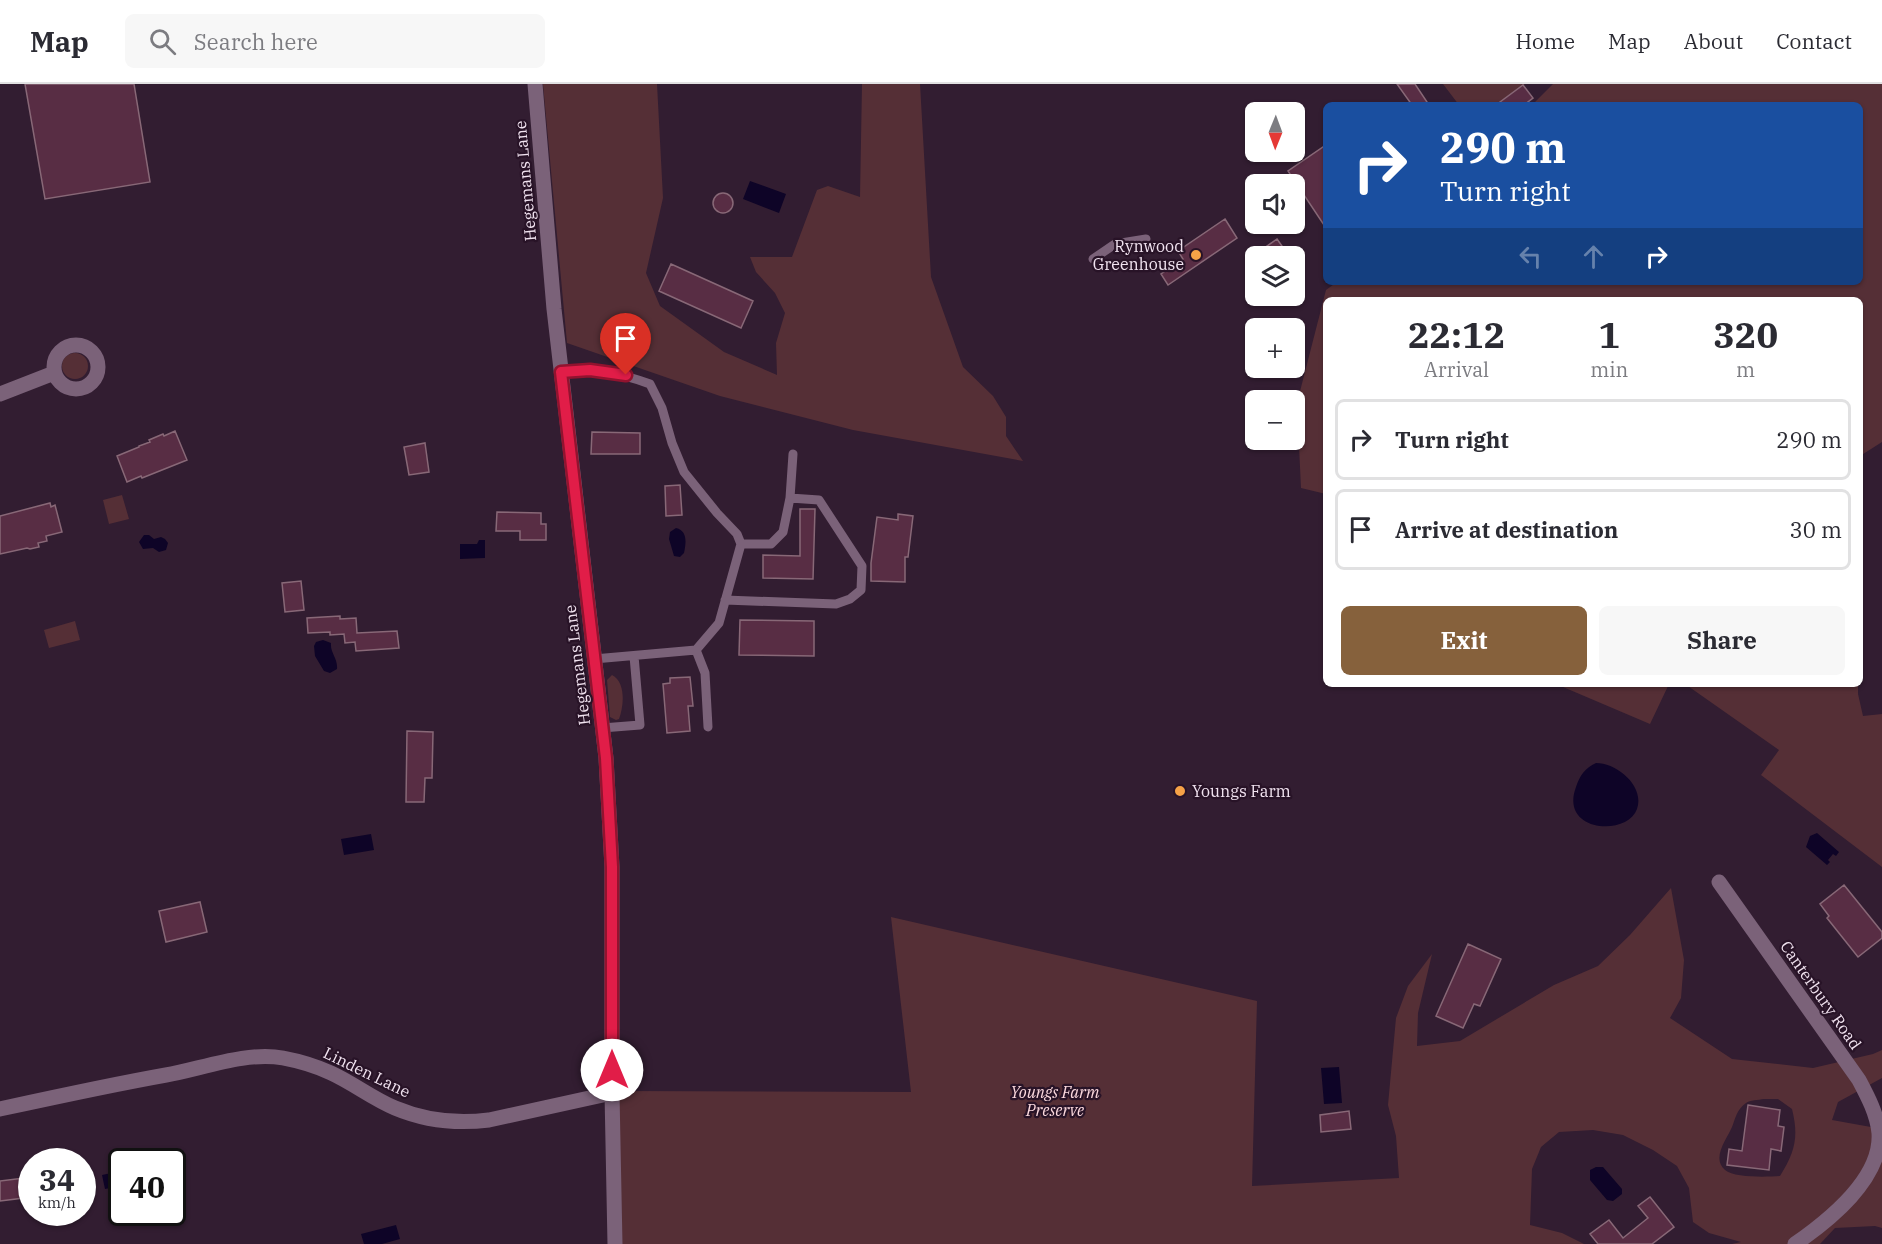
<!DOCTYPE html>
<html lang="en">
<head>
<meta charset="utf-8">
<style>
	body { margin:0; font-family:"IBM Plex Serif",serif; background:#f7f7f7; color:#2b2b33; height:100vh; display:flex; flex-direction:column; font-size:22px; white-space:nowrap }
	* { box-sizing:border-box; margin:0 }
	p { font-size:20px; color:#7c7c81 }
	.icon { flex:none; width:33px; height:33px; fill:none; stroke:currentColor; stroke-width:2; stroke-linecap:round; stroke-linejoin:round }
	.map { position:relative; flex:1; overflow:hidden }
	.sheet { position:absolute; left:1323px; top:213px; width:540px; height:390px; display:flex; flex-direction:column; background:#fff; border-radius:9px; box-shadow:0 2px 4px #0004 }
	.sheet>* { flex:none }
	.guide { position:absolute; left:1323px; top:18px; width:540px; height:183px; border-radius:9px; box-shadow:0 2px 4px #0004; background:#1a4fa0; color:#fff; overflow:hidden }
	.needle { width:39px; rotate:181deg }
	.fabs { position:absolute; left:1245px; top:18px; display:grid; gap:12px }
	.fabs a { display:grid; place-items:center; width:60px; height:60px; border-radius:9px; background:#fff; box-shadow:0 2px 4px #0004; font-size:30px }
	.speed { position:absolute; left:18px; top:1064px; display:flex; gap:12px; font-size:30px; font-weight:700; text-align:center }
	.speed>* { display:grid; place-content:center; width:78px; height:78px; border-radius:50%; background:#fff; box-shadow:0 2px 4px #0004; line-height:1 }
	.speed small { font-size:15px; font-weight:400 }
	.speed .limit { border:3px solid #111; border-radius:9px; background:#fff; color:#111 }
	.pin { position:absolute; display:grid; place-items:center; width:51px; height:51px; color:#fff; margin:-62px -26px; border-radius:50% 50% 50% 0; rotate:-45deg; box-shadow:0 0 6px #0007 }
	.pin .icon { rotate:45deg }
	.me { position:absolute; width:66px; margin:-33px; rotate:0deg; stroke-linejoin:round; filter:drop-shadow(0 0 4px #0008) }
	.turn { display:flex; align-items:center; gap:21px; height:126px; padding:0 18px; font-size:27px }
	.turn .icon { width:78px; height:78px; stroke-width:2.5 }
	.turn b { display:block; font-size:42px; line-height:51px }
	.lanes { display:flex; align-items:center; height:57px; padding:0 18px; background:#0003; justify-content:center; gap:30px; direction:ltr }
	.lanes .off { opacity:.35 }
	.eta { display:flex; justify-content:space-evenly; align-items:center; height:102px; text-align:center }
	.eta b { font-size:36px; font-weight:700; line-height:42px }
	.primary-button { display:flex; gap:12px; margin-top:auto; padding:12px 18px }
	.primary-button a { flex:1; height:69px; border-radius:9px; background:#86613c; color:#fff; font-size:24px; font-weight:700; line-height:69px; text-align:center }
	.primary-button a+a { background:#f7f7f7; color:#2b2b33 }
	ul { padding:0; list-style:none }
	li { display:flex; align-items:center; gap:18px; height:81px; margin:0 12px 9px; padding:0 6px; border:3px solid #e1e1e2; border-radius:9px }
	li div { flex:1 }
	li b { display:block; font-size:22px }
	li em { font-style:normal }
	header { display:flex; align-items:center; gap:36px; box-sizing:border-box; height:84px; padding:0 30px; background:#fff; border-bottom:2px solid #e1e1e2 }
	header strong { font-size:28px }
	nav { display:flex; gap:33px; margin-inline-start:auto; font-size:21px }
	.search { width:420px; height:54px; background:#f7f7f7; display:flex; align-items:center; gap:15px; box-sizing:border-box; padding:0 21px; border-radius:9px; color:#7c7c81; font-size:22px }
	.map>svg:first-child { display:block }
	.green { fill:#552f36; fill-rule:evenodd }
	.water { fill:#0e0427 }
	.building { fill:#582d44; stroke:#886877; stroke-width:1.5 }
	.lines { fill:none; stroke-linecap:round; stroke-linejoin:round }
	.service { stroke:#7b6279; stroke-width:9 }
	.minor { stroke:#7b6279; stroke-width:15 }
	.tertiary { stroke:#7b6279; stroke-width:15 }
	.route-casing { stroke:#92132f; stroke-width:15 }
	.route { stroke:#e11d48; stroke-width:10 }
	.poi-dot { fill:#f6a247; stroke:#281327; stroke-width:2 }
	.labels { text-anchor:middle; stroke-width:4.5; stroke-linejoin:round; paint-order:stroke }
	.street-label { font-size:16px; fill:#f1e3f0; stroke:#281327 }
	.poi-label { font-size:16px; fill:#f1e3f0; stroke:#281327; text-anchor:end }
	.park-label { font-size:16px; font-style:italic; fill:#fcd9de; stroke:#281327 }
</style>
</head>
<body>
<header>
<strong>Map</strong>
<div class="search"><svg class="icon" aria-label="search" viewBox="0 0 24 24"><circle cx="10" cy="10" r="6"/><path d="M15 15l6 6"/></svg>Search here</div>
<nav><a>Home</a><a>Map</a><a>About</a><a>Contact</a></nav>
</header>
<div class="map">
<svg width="1882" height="1160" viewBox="0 0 1882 1160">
	<rect width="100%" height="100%" fill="#321d31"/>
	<path class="green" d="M543,0H657L663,114L646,189L660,222L724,268L777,291L776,259L785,229L775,209L756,188L750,173H792L817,106L828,102L860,113L862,0H920L931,193L963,283L993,312L1006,333V352L1023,377L853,346L720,312L567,259Z
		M1443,0H1525L1496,21H1459Z
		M1553,0H1882V358L1860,372V216H1326V410L1301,404L1297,319L1326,206L1337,198H1860V21H1532Z
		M62 282a13 13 0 1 1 26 0a13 13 0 1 1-26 0Z
		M122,411L129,435L109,440L103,416Z
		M75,537L80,556L49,564L44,546Z
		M612,591C626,598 624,622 619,635L616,636L610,633L607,596Z
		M1556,600H1669L1650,640Z
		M1685,600H1858V610L1863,632L1882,630V783L1761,691L1779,666Z
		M1671,804L1684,876L1681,914L1670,934L1732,975L1813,984L1873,970L1882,966V994L1838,1018L1832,1036L1882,1045V1144L1875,1142L1835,1144L1820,1160H1732L1741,1158L1709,1149L1693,1138L1689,1104L1677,1082L1653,1066L1623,1051L1593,1046L1559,1048L1541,1063L1532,1085L1530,1141L1562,1149L1584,1160H622L618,1007L911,1008L891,833L1257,917L1252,1102L1399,1094L1396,1052L1388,1021L1396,934L1408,902L1432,870L1418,929L1417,962L1460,957L1554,901L1598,882L1630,851ZM1764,1015H1778L1792,1025C1799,1053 1795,1068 1780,1092C1767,1093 1734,1094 1725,1086C1711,1074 1727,1055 1732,1043C1735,1035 1737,1025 1746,1019C1750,1016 1758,1016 1764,1015Z"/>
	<path class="water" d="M750,97L786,110L779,129L743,115Z
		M676,444C688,447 686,459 684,469L680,473L674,472L669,455L670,448Z
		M144,451H149L154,455L161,453L165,455L168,459L166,466L159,468L153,464L143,465L139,458Z
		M479,456H485V474L460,475V460H477Z
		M323,556L331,559C330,569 338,574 337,585L330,589L324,587L315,572L314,562L316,558Z
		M1596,679C1617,679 1645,702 1637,725C1627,753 1559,748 1576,703C1580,691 1585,684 1596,679Z
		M1817,749L1839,768L1836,772L1833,770L1828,776L1830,778L1827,781L1806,763L1810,752Z
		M371,750L374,766L344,771L341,755Z
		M1339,983L1342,1019L1324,1020L1321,984Z
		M1596,1083H1603L1622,1105V1110L1613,1117L1607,1116L1590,1096V1086Z
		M121,1087V1102L105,1105L102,1091Z
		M396,1141L400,1155L382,1160H364L361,1150Z"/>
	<path class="building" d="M25,0H134L150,98L45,115Z
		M1397,0H1415L1429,21H1412Z
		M1523,1L1533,14L1524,21H1496Z
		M1326,61V144L1288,87Z
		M713 119a10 10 0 1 1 20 0a10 10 0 1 1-20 0Z
		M1225,135L1237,154L1168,201L1161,190L1183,175L1178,167Z
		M1277,155L1289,172H1253Z
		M671,180L753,217L741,244L659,207Z
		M175,347L187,376L142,394L141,392L127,398L117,372L139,363V362L150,358L149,356L163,350L164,352Z
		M592,348L640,349V370H591Z
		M425,359L429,388L409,391L404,363Z
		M680,401L682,431L666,432L665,402Z
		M50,419L51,423L55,421L62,448L46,452L47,457L38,459L39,463L30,465L27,464L0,470V432Z
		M800,425H815L813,495L763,494V471L800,472Z
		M497,428L541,429V440H546V456H520V447H496Z
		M898,430L913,432L908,473H905V498L871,497V479L877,433L898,436Z
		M301,497L304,526L285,528L282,499Z
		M340,532V535L356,534L357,549L397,547L399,564L356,567L355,558L345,559L344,550L330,551V548L308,549L307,534Z
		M740,536L814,537V572L739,571Z
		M690,593L693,622H688L690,647L667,649L663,600L670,599V594Z
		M407,647L433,648L432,694H425L424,718H406Z
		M1844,801L1882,848V854L1858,873L1827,834L1829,832L1820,820Z
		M200,818L207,848L166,858L159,827Z
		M1468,860L1501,875L1480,922L1474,920L1463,944L1436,932Z
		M1748,1021L1780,1026L1778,1042L1784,1043L1781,1067L1771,1065L1769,1086L1727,1081L1729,1065L1742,1067Z
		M1349,1027L1351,1045L1321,1048L1320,1031Z
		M32,1093V1113L0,1117V1097Z
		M1650,1113L1674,1143L1652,1160H1598L1590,1150L1609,1136L1623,1154L1648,1134L1638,1122Z"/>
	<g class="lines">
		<path class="service" d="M1093,175L1115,160L1146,155
			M561,287C595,286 618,288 650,300L662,324L672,359L684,388L717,429L737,450L741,460L719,539L696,566L594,575
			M790,414L793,370
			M725,516L836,520L850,515L861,506L862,482L819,416L790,414L783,448L771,460H741
			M696,566L705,589L708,643
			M602,644L640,641L634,572"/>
		<path class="minor" d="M54 283a22 22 0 1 1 44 0a22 22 0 1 1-44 0Z
			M0,310L54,289
			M1719,798L1859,996C1868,1013 1877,1030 1879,1049C1882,1095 1828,1137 1795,1160
			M0,1025C55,1013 110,1001 166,991C201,985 247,967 283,974C299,977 316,982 331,989C353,999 373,1015 395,1024C426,1037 457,1040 489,1036L612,1009"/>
		<path class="tertiary" d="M535,0L554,225L606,674L612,783V1009L615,1160"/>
	</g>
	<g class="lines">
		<defs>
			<path id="route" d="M612,986V783L606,674L561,288L590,286L626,291"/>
		</defs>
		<use href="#route" class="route-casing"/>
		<use href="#route" class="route"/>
	</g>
	<g class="poi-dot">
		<circle cx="1196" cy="171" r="6"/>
		<circle cx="1180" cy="707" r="6"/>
	</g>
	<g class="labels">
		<g class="street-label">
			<text transform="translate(525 97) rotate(-95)" y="6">Hegemans Lane</text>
			<text transform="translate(577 581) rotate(-97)" y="6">Hegemans Lane</text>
			<text transform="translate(1821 911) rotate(55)" y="6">Canterbury Road</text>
			<text transform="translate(367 988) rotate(26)" y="6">Linden Lane</text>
		</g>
		<g class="poi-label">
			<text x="1184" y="168">Rynwood<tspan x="1184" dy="18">Greenhouse</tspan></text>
			<text x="1192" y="713" text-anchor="start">Youngs Farm</text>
		</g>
		<g class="park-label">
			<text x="1055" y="1014">Youngs Farm<tspan x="1055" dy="18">Preserve</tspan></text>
		</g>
	</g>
</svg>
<div class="fabs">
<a><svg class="needle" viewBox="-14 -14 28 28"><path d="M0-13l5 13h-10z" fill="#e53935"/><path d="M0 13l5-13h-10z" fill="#7c7c81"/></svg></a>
<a><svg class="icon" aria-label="sound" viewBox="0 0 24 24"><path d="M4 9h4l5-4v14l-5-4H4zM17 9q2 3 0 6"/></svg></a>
<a><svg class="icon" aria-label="layers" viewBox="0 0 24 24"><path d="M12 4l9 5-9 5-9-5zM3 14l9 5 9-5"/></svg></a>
<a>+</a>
<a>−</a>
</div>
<div class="speed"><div>34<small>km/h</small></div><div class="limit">40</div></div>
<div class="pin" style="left:626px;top:291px;background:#d93025"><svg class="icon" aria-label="arrive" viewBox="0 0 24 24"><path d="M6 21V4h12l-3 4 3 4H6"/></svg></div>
<svg class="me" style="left:612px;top:986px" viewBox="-20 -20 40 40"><circle r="19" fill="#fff"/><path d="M0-13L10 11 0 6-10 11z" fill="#e11d48"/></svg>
<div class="guide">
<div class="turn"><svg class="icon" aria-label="right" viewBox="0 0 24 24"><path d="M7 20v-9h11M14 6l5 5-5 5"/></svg><div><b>290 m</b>Turn right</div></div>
<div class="lanes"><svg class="icon off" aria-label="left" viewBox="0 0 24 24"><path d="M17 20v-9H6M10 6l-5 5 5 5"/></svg><svg class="icon off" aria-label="ahead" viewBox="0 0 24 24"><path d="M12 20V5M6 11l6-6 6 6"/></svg><svg class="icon" aria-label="right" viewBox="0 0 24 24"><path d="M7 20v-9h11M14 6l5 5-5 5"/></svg></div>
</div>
<section class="sheet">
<div class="eta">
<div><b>22:12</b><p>Arrival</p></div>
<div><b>1</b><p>min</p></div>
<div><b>320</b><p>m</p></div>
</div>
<ul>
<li><svg class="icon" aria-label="right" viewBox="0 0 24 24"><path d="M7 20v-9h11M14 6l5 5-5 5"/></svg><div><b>Turn right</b></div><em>290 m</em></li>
<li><svg class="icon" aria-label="arrive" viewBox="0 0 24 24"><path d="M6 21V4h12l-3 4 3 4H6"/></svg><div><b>Arrive at destination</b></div><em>30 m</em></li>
</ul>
<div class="primary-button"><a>Exit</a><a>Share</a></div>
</section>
</div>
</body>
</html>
